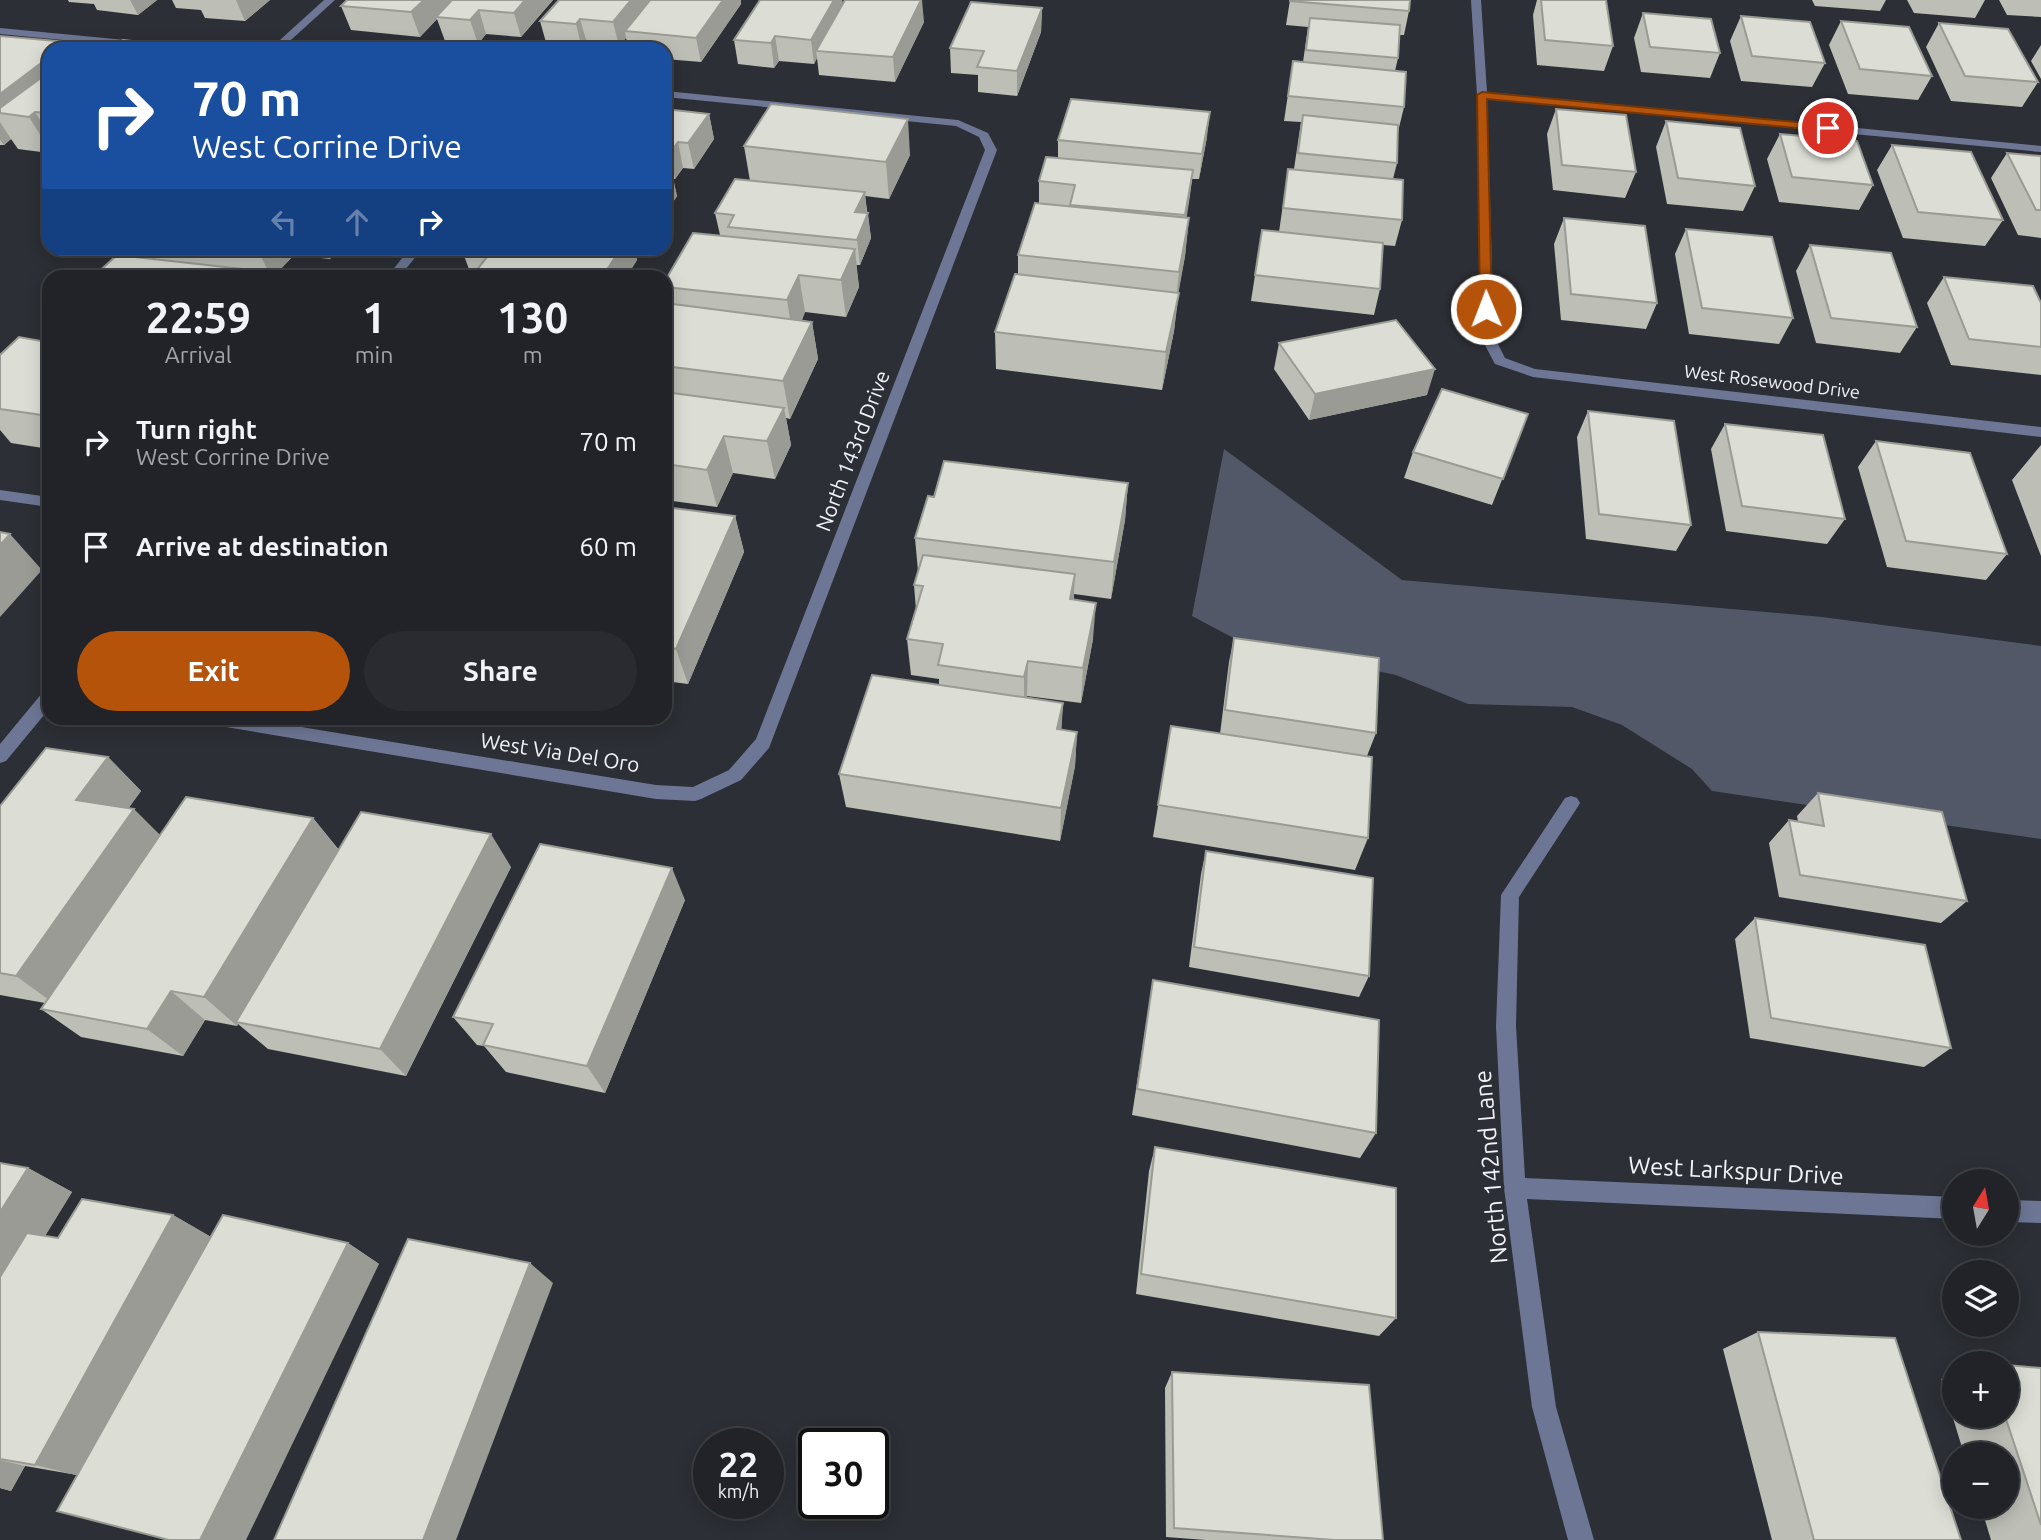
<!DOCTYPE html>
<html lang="en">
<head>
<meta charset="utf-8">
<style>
	body { margin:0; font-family:Ubuntu,sans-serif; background:#292b30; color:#f1f3f6; height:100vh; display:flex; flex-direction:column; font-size:26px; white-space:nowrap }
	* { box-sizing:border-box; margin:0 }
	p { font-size:23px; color:#a2a4a8 }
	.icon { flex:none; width:38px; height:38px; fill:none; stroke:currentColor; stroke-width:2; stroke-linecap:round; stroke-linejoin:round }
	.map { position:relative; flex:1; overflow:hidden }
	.details { position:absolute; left:42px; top:270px; width:630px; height:455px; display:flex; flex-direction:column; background:#212328; border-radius:21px; box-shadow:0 4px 18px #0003,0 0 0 2px #3e4045 }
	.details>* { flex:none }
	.top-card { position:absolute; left:42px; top:42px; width:630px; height:214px; border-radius:21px; box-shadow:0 4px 18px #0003,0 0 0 2px #3e4045; background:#1a4fa0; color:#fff; overflow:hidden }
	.needle { width:46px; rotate:11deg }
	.buttons { position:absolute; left:1942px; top:1169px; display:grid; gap:14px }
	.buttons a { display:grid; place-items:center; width:77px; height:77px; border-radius:50%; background:#212328; box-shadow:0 4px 18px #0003,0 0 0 2px #3e4045; font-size:35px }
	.speed { position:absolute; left:693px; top:1428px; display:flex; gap:14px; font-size:35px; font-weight:700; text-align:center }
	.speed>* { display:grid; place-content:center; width:91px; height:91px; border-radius:50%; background:#212328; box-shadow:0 4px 18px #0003,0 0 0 2px #3e4045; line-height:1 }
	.speed small { font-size:18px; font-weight:400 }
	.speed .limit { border:4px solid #111; border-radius:10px; background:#fff; color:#111 }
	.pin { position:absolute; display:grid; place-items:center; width:60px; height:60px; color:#fff; margin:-30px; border:4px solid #fff; border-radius:50%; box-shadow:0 2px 7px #0007 }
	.me { position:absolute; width:77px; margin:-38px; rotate:359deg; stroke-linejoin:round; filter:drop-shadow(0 0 5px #0008) }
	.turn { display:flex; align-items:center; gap:24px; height:147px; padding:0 35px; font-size:32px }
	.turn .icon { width:91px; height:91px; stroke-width:2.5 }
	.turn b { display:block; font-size:49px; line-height:60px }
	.lanes { display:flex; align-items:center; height:66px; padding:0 35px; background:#0003; justify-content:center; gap:35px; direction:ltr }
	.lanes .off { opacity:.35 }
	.eta { display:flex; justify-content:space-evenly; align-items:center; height:119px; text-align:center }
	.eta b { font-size:42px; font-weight:700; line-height:49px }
	.button { display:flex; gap:14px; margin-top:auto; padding:14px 35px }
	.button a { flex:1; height:80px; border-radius:42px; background:#b45309; color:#fff; font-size:28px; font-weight:700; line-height:80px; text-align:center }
	.button a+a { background:#292b30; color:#f1f3f6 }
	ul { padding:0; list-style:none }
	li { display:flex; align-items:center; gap:21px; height:105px; padding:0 35px }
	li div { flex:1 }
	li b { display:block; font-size:26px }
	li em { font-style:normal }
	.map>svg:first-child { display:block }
	.green { fill:#525868 }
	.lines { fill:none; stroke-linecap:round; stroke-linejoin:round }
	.minor { fill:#6d7795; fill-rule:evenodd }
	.wall { fill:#bdbeb6 }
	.shaded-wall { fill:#9a9b94 }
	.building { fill:#dcddd4; stroke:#9a9b94; stroke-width:2 }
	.route { fill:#b45309; stroke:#753606; stroke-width:2 }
	.labels { text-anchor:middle; stroke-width:7; stroke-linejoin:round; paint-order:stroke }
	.far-street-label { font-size:18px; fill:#f2f4f8; stroke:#2c2f35 }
	.street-label { font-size:21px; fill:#f2f4f8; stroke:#2c2f35 }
	.near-street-label { font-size:24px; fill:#f2f4f8; stroke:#2c2f35 }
</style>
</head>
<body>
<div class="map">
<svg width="2041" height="1540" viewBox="0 0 2041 1540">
	<rect width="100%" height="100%" fill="#2c2f35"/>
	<path class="green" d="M1224,449L1402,580L1822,617L2041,646V839L1712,791L1692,769L1622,725L1572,707L1468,704L1396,675L1243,643L1192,616Z"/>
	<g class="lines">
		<path class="minor" d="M324,0H335L281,49H270Z
			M1471,0H1481L1487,92L2041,146V152L1487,99L1494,336L1505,358L1535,369L2041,427V437L1533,377L1495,364L1480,336L1477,95Z
			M0,28L188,46L193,49H156L0,34Z
			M665,91L958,120L988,133L997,150L769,748L741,780L701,799L695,801L656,799L202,723L200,718H246L656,785L693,787L729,770L756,739L985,150L979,137L956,126L665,97Z
			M410,248H423L400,276H388Z
			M0,490L49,497V507L0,500Z
			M49,690V709L6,761L0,763V744L43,692Z
			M1571,796L1577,798L1580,803L1577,808L1519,897L1516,1026L1525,1178L1955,1197V1219L1527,1199L1556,1407L1594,1540H1568L1532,1407L1504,1188L1496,1026L1501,895L1565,798Z
			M2007,1200L2041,1201V1223L2007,1222Z"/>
	</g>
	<path class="wall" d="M68,0H157L138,15L97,10L94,4L69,2Z
		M172,0H270L245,21L205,18L201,10L176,8Z
		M553,0L521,37L486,34L478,44L445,41L437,19L420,37L351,30L341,6Z
		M760,0H842L843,4L924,22L895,82L819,75L817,58L814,64L779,61L774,68L738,64L734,40Z
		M1290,0L1409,11L1404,35H1399L1398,58L1395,71L1404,107L1398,132L1397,163L1393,179L1402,220L1395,246L1383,245L1380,289L1374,315L1251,301L1262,230L1279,232L1288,169H1294L1301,122L1284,121L1293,61L1303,62L1308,27L1286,25Z
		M1537,0H1606L1613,46L1604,71L1537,65L1533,15Z
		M1812,0H1886L1880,11L1815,6Z
		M1907,0H1985L1975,18L1914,13Z
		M1999,0H2041V17L2007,15Z
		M741,4L701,62L665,59V49H629L626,38L619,46L587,43L582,49L547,46L540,21Z
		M1042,8L1041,32L1017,96L978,92V75L951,73L950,48Z
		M1643,13L1720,53L1710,78L1641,72L1634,38Z
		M1741,16L1825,63L1812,87L1741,81L1730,41Z
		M1841,21L1932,76L1918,100L1848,94L1829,45Z
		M1939,23L2038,82L2022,107L1951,101L1926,47Z
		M0,36L68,42L72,49H49V153L18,149L11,139L4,145H0Z
		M2041,45V79L2031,61Z
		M665,109L709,114L714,139L694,169L683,168L675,179H673L677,196L665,214Z
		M1556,109L1636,172L1625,198L1553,190L1547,134Z
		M1666,121L1755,186L1743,211L1667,204L1656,147Z
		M1780,134L1873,185L1859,210L1779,202L1767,159Z
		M1207,137L1199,179H1192L1186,218H1189L1185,256L1178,293L1174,331L1162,390L996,369L995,332L1018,275V255L1039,203V181L1058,159V140Z
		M1892,145L2003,220L1985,246L1903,238L1877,170Z
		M744,146L910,155L889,199L865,196L871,238L860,265H856L859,287L846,317L805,312L802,320L812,322L818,359L790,419L786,418L791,445L775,479L733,473L717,507L665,500V281L720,235L715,213L750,181Z
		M2007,153L2041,156V238L2018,235L1991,178Z
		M1564,218L1657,303L1646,329L1561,320L1554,244Z
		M1686,229L1793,318L1779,344L1689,334L1675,254Z
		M1810,245L1917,327L1900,353L1816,343L1796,271Z
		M149,248H338L330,259L294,255L274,276L155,259Z
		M461,248H634L637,260L627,276H478L476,271L477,270L469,269Z
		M1944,277L2041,303V375L1951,365L1927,303Z
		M49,333V449L11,443L0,430V355L41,341Z
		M1279,343L1427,395L1309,420L1274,369Z
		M1588,411L1691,525L1676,551L1586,539L1577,437Z
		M1528,414L1492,505L1404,478L1413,452Z
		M1725,424L1845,519L1827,544L1726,531L1711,449Z
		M1876,441L2007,554L1986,580L1887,567L1858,467Z
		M2041,445V556L2012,480Z
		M1128,483L1125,520L1111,599L1074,594V600L1093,639L1081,703L1027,696V697L1063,703L1061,730L1077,732L1075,766L1060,841L846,807L839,774L939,685V679L911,675L907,639L916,610L914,585L918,571L915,538L934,497Z
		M665,507L735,516L744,552L688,684L665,681Z
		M1234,638L1376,733L1367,756L1368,838L1355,870L1153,837L1171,726L1220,734L1229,662Z
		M108,757L141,791L128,808L160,835L313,818L339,850L511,867L406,1076L268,1049L238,1024L237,1026L205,1020L183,1056L81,1037L41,1009L45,1003L0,995V806Z
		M1818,793L1967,901L1941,923L1779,897L1769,843L1789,820L1798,822L1797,816Z
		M1206,851L1369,976L1359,997L1189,967L1201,874Z
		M685,900L605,1093L506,1072L484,1046L477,1045L453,1017Z
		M1755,918L1951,1048L1924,1067L1750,1038L1735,939Z
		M1153,980L1376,1133L1360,1158L1132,1115Z
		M1155,1147L1396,1318L1379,1336L1136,1294L1149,1171Z
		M0,1163L28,1168L72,1192L45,1236L58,1238L173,1215L211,1237L348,1243L379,1264L77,1475L25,1466L11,1491L0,1488Z
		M1758,1332L1961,1540H1772L1723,1349Z
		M2041,1368V1540H1991L1981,1507H2007V1454H1964L1941,1379L1955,1374V1416H2007Z
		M1172,1372L1383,1540H1206L1166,1537L1165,1388Z"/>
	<path class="shaded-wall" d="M130,0H157L138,15Z
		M236,0H270L245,21Z
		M424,0H456L436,17L437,19L420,37L411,12Z
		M525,0H553L521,37L514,13Z
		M631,0H655L625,31L626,38L619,46L613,22Z
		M723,0H741V4L701,62L696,38Z
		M834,0H842L844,11L816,51L817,58L814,64L811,40Z
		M921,0H922L924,22L895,82L893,57Z
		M1042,8L1041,32L1017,96V71Z
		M479,10L486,34L478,44L470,20Z
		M580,19L587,43L582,49L576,24Z
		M775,36L779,61L774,68L771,43Z
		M68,42L72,49H59Z
		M49,57V109L35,112L49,134V149L29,117L0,113V94Z
		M1210,112L1207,137L1199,179L1202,154Z
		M709,114L714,139L694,169L688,143Z
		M908,119L910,155L889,199L886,162Z
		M0,122L11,139L4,145L0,140Z
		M678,142L683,168L675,179L669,154Z
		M669,159L677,196L665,214V164Z
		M1193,170L1190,196L1183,241L1185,215Z
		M865,192L867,216L868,213L871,238L860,265L857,240L855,212Z
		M1189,218L1185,256L1176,307L1179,293L1174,331L1162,390L1166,352L1175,309L1179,272Z
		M257,248H291L294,255L274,276H266L269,273Z
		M325,248H338L330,259Z
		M621,248H634L637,260L627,276H603Z
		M855,249L859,287L846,317L841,280Z
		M799,275L805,312L793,338L787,300Z
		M812,322L818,359L790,419L783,381Z
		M1435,369L1427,395L1309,420L1315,394Z
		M784,408L791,445L775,479L767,441Z
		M724,436L733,473L717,507L707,470Z
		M1128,483L1125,520L1111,599L1114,562Z
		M735,516L744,552L688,684L676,649Z
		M10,534L42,570L0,617V545Z
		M1075,574L1073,610L1070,599Z
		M1096,603L1093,639L1081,703L1083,668Z
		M1028,661L1027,696L1024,712V677Z
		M1063,703L1061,737L1057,729Z
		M1077,732L1075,766L1060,841L1061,808Z
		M108,757L141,791L111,833L76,800Z
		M134,809L167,842L56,1005L16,976Z
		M313,818L339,851L236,1022L238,1024L237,1026L204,997Z
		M491,834L511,867L406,1076L380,1049Z
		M672,868L685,900L605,1093L587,1066Z
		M171,991L205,1020L183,1056L147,1029Z
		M28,1168L72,1192L0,1309V1212Z
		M173,1215L211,1237L84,1477L35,1465Z
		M348,1243L379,1264L246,1540H200Z
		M530,1263L553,1283L456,1540H423Z
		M0,1460L25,1466L11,1491L0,1488Z"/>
	<path class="building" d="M347,0H424L411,12L341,6Z
		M452,0H525L514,13L479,10L470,20L436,17Z
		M559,0H631L613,22L580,19L576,24L540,21Z
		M650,0H723L696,38L625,31Z
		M760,0H834L811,40L775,36L771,43L734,40Z
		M845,0H921L893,57L816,51Z
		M1290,0H1410L1409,11L1290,1Z
		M1541,0H1606L1613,46L1545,40Z
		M971,2L1042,8L1017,71L977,67L984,51L950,48Z
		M1643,13L1711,19L1720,53L1650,47Z
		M1741,16L1810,22L1825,63L1752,56Z
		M1310,18L1400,25L1398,58L1306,50Z
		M1841,21L1909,27L1932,76L1860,69Z
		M1939,23L2008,29L2038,82L1965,76Z
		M0,36L68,42L59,49H49V57L0,94Z
		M123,40L178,46L174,49H79L85,44L113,47Z
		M1293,61L1406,72L1404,107L1288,96Z
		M49,72V113L35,112L29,117L0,113V108Z
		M1071,99L1210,112L1202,154L1058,140Z
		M771,104L908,119L886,162L744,146Z
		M665,109L709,114L688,143L678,142L669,154L665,153Z
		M1556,109L1626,115L1636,172L1562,165Z
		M1303,115L1398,125L1397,163L1298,153Z
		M1666,121L1740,128L1755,186L1678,178Z
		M1780,134L1857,141L1873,185L1792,177Z
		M1892,145L1971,152L2003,220L1918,212Z
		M2007,153L2041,156V210H2036Z
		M1046,157L1193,170L1185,215L1070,205L1075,185L1039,181Z
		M1288,169L1403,180L1402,220L1283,208Z
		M735,179L865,192L855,212L868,213L857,240L728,227L734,215L715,213Z
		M1035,203L1189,218L1179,272L1018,255Z
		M1564,218L1645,226L1657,303L1571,294Z
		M1686,229L1772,237L1793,318L1702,308Z
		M1262,230L1383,243L1380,289L1255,275Z
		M693,233L855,249L841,280L799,275L787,300L665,287V281Z
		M1810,245L1891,253L1917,327L1831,318Z
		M494,248H621L603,276H522L476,271Z
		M117,255L270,272L266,276H94Z
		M1015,274L1179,293L1166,352L995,332Z
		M1944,277L2033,286L2041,303V347L1969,339Z
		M665,303L812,322L783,381L665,366Z
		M1396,320L1435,369L1315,394L1279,343Z
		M49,333V416L0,409V355L19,337L41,341Z
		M1442,389L1528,414L1503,479L1413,452Z
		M665,392L784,408L767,441L724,436L707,470L665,464Z
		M1588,411L1674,421L1691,525L1599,514Z
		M1725,424L1823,435L1845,519L1742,506Z
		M1876,441L1970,453L2007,554L1906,541Z
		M944,461L1128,483L1114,562L915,538L928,496L934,497Z
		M665,507L735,516L676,649L665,647Z
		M0,532L10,534L0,545Z
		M923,555L1075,574L1070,599L1096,603L1083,668L1028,661L1024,677L938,665L943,644L907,639L923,586L914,585Z
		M1234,638L1379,658L1376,733L1225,710Z
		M872,675L1063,703L1057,729L1077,732L1061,808L839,774Z
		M1171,726L1372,757L1368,838L1158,805Z
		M46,748L108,757L76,800L134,809L16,976L0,973V806Z
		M1818,793L1942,812L1967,901L1800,875L1789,820L1824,826Z
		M186,797L313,818L204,997L171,991L147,1029L41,1009Z
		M361,812L491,834L380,1049L236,1022Z
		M540,844L672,868L587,1066L483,1045L493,1024L453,1017Z
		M1206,851L1373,878L1369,976L1194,947Z
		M1755,918L1925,945L1951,1048L1771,1018Z
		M1153,980L1379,1020L1376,1133L1137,1089Z
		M1155,1147L1396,1188V1318L1141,1274Z
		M0,1163L28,1168L0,1212Z
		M82,1199L173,1215L35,1465L0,1459V1277L27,1233L58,1238Z
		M223,1215L348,1243L200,1540H169L57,1511Z
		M408,1239L530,1263L423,1540H274Z
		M1758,1332L1895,1338L1961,1540H1814Z
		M2007,1365L2041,1368V1525L2005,1416H2007Z
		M1172,1372L1369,1385L1383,1540H1334L1174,1528Z"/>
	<path class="route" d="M1482,92L1828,125L1833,128L1828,131L1487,99L1492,309L1486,312L1480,309L1477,95Z"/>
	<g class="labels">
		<g class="far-street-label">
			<text transform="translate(1772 382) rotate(7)" y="6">West Rosewood Drive</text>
		</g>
		<g class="street-label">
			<text transform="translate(853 451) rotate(-69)" y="7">North 143rd Drive</text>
			<text transform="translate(560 753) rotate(9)" y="7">West Via Del Oro</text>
		</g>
		<g class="near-street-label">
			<text transform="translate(1491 1167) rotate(-95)" y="8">North 142nd Lane</text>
			<text transform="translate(1736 1171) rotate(3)" y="8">West Larkspur Drive</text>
		</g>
	</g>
</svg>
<div class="buttons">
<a><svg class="needle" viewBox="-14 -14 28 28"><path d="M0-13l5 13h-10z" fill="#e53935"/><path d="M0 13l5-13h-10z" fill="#a2a4a8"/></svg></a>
<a><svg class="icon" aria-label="layers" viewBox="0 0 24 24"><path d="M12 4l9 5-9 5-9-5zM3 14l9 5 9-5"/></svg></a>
<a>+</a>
<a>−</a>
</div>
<div class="speed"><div>22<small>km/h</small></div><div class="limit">30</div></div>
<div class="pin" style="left:1828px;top:128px;background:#d93025"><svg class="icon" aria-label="arrive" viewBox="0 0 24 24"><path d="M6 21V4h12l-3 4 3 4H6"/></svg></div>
<svg class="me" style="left:1486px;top:309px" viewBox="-20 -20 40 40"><circle r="17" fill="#b45309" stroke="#fff" stroke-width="3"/><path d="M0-11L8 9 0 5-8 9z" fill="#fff"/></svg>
<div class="top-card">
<div class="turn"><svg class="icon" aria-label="right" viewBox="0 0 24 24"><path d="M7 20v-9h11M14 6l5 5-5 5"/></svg><div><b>70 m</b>West Corrine Drive</div></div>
<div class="lanes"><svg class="icon off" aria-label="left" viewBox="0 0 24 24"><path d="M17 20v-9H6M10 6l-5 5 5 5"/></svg><svg class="icon off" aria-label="ahead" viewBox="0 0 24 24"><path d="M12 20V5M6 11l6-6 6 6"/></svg><svg class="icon" aria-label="right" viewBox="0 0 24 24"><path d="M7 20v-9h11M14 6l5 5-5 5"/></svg></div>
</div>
<section class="details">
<div class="eta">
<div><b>22:59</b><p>Arrival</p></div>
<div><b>1</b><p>min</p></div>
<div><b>130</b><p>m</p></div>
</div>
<ul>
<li><svg class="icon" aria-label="right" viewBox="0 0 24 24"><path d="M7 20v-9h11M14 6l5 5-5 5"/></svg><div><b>Turn right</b><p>West Corrine Drive</p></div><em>70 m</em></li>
<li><svg class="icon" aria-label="arrive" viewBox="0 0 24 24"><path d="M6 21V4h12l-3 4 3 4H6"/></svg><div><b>Arrive at destination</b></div><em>60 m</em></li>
</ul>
<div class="button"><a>Exit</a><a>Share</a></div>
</section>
</div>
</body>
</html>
